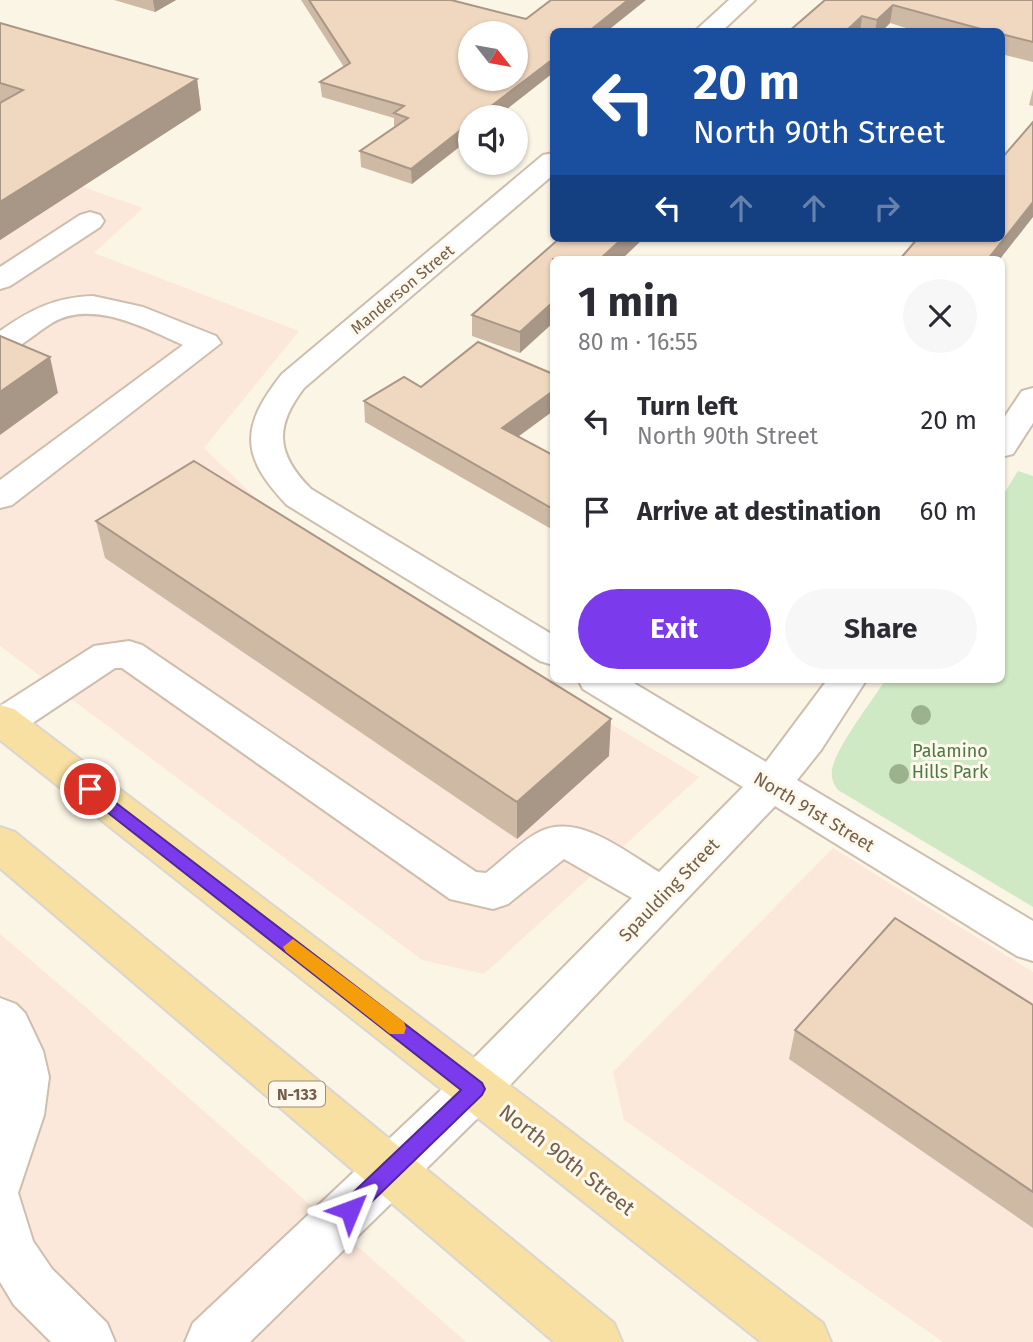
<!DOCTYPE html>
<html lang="en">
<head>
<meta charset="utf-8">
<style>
	body { margin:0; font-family:"Fira Sans",sans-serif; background:#f7f7f7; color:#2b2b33; height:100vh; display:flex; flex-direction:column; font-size:26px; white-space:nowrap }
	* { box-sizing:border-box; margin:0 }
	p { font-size:23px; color:#7c7c81 }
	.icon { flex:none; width:38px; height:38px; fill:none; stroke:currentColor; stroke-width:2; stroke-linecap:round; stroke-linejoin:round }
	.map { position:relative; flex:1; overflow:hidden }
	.drawer { position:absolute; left:550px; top:256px; width:455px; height:427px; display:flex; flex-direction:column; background:#fff; border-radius:10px; box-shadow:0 2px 5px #0004 }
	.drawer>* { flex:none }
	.guide { position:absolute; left:550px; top:28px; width:455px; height:214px; border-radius:10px; box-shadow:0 2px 5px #0004; background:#1a4fa0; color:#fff; overflow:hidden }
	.needle { width:46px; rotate:121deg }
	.controls { position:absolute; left:458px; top:21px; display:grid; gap:14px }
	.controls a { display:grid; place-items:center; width:70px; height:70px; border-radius:50%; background:#fff; box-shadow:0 2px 5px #0004; font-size:35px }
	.pin { position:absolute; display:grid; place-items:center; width:60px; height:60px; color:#fff; margin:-30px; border:4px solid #fff; border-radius:50%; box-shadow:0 2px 7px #0007 }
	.me { position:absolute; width:77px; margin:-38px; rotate:46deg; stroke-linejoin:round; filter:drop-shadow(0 0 5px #0008) }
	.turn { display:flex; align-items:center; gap:24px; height:147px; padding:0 28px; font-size:32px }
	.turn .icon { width:91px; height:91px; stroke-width:2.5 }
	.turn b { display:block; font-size:49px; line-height:60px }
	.lanes { display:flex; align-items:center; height:66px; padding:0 28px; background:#0003; justify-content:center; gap:35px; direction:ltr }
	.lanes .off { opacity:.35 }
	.round { display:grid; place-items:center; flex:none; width:74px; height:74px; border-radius:37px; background:#f7f7f7 }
	.overview { display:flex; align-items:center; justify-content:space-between; height:119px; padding:0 28px }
	h1 { font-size:42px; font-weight:700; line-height:52px }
	.button { display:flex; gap:14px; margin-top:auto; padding:14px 28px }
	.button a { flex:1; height:80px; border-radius:42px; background:#7c3aed; color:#fff; font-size:28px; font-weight:700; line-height:80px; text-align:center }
	.button a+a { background:#f7f7f7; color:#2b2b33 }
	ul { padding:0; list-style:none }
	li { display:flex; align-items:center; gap:21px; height:91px; padding:0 28px }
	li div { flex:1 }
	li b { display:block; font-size:26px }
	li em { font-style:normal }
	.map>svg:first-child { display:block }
	.commercial { fill:#fbe8da }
	.green { fill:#d0e9c5 }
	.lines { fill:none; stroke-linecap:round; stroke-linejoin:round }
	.minor-casing { stroke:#cdbead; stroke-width:4 }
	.major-casing { stroke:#dbd5d0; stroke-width:4 }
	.minor { fill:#fff; fill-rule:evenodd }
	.major { fill:#f7e0a1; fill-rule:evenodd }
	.tree { fill:#9cb18d }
	.wall { fill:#ceb9a4 }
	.shaded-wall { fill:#a89686 }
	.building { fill:#f0d7bf; stroke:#a89686; stroke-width:2; fill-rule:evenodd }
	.route { fill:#7c3aed; stroke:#51269a; stroke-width:2 }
	.slow { fill:#f59e0b }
	.labels { text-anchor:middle; stroke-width:6; stroke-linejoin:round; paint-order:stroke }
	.far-street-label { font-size:16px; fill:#745e4c; stroke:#fef9ec }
	.shield { fill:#fef9ec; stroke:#9d8c7c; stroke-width:2 }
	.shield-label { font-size:16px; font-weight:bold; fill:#745e4c }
	.park-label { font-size:18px; fill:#4e7944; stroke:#fef9ec }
	.street-label { font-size:18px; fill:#745e4c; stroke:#fef9ec }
	.near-street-label { font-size:21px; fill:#745e4c; stroke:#fef9ec }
</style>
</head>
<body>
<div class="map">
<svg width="1033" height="1342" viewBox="0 0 1033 1342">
	<rect width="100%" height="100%" fill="#fbf5e6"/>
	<path class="commercial" d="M0,158L143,208L94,253L299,331L204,448L286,527L699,777L484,974L422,960L0,646Z
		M833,848L1033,972V1342H943L624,1120L613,1072Z
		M0,934L81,1003L466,1342H0Z"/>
	<path class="green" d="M1018,471L1033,476V907L838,790C833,783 831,778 832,769C837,746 872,701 886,679H1001V498Z"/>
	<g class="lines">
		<defs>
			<path id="minor" d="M729,0H755L721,32H694Z
				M553,153V175L304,388C274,427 276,454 311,489L553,635V665L540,661L287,505C240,456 240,427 282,374L543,155Z
				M90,212L100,215L104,221L100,227L10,286L0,289V267L80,215Z
				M93,296L143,307L216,336L221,343L12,505L0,508V480L183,345C145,328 92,299 52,323C34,334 20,349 0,354V331C30,310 55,297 93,296Z
				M1033,388V423L1013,454L1001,457V422L1022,391Z
				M129,641L142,645L476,872L486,873C503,860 522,840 541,831C580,813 627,853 659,872L743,787L583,689L578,679H627L766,762L828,679H867L821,750L797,780L1033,921V961L1017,956L775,806L492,1104L250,1342H185L193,1323L458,1074L632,898L564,859L508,904L493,909L450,899L122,668H115L19,732L0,735V706L94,646Z
				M0,998L16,1004L25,1013L43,1051L49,1077L44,1115L18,1193L33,1241L52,1269L107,1323L115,1342H51L14,1305L0,1282Z"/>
			<path id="major" d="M0,705L14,709L823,1323L831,1342H761L0,740Z
				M0,827L15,832L614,1323L622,1342H554L0,868Z"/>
		</defs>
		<use href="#minor" class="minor-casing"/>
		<use href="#major" class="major-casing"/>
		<use href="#minor" class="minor"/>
		<use href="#major" class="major"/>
	</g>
	<g class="tree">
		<circle cx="921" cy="715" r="10"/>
		<circle cx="899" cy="774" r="10"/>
	</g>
	<path class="wall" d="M114,0H176L155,12Z
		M301,0H451L412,184L361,167L360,151L394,127V118L322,97L320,82L344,67Z
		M825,0H1033V62L1001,54V32H919L890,23L881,32H788Z
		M0,23L197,79L201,110L0,240Z
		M1033,89V106L1029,105Z
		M560,238L520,353L472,336V315Z
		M553,374V411L518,437L553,455V530L365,422L364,401L421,387Z
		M96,521L609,756L517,839L105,558Z
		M1033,1005V1228L789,1059L795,1030Z"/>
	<path class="shaded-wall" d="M153,0H176L155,12Z
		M628,0H646L606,32H588Z
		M893,5L890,23L881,32H875L877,20Z
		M862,16L860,32H845Z
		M553,59V73L497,117H477Z
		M197,79L201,110L0,240V202Z
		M471,122V138L412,184L411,169Z
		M1033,202V217L1000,259H988Z
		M623,238H644L622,259H600Z
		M553,302V323L520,353V332Z
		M50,357L58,393L0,435V392Z
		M553,391V411L502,448V428Z
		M611,719L609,756L517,839V802Z"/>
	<path class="building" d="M309,0H451L526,19L551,0H628L588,32H553V59L477,117H471V122L411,169L360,151L408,118L394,113L404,106L320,82L350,63ZM471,33H516V79H471Z
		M825,0H1033V42L1001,34V32H992L893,5L877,20L862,16L845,32H788Z
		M0,23L197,79L0,202V103L23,90L0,83Z
		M1033,122V202L988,259H900L918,238H1001V159Z
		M560,238H623L600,259H553V302L520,332L472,315Z
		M0,336L50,357L0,392Z
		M478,342L553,374V391L502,428L553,455V509L364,401L404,377L421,387Z
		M194,461L611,719L517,802L96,521Z
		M895,918L1033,1005V1192L795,1030Z"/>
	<path class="route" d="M90,783L482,1083L485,1089L482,1095L357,1216L350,1219L342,1216L339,1210L342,1203L461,1090L84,794L82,789Z"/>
	<path class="slow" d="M293,939L404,1022L406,1028L404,1034H390L286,952L283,947Z"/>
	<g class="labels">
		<g class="far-street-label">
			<text transform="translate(402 289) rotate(-40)" y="6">Manderson Street</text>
		</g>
		<rect class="shield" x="269" y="1081.5" width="56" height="25" rx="5"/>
		<g class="shield-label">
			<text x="297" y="1100">N-133</text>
		</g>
		<g class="park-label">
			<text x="950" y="757">Palamino<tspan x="950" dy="21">Hills Park</tspan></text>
		</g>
		<g class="street-label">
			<text transform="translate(814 812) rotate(31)" y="6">North 91st Street</text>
			<text transform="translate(669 890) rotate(-46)" y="6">Spaulding Street</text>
		</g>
		<g class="near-street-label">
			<text transform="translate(567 1160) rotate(38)" y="7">North 90th Street</text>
		</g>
	</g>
</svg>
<div class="controls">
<a><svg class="needle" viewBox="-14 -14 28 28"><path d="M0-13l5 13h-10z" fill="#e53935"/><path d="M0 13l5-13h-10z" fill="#7c7c81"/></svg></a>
<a><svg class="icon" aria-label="sound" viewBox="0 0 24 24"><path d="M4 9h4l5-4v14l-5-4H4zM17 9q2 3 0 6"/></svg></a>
</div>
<div class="pin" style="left:90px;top:789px;background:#d93025"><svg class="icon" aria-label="arrive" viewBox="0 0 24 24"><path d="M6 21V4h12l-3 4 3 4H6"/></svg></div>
<svg class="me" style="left:350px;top:1210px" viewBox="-20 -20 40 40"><path d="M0-17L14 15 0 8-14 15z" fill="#7c3aed" stroke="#fff" stroke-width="4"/></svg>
<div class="guide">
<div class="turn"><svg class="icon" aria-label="left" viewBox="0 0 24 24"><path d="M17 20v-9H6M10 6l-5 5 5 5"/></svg><div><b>20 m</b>North 90th Street</div></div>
<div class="lanes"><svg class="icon" aria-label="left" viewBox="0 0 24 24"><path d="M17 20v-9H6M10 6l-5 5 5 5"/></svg><svg class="icon off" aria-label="ahead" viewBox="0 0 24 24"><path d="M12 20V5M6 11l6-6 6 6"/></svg><svg class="icon off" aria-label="ahead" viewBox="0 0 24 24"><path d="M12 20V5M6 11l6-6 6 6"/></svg><svg class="icon off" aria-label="right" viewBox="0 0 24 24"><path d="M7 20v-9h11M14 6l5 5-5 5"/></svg></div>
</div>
<section class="drawer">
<div class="overview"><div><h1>1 min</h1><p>80 m · 16:55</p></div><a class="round"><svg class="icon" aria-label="close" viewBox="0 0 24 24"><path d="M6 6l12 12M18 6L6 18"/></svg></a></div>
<ul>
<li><svg class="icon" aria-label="left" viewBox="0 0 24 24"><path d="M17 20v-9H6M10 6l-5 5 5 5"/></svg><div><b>Turn left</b><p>North 90th Street</p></div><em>20 m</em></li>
<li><svg class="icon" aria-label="arrive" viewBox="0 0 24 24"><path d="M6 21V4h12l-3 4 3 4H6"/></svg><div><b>Arrive at destination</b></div><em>60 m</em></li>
</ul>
<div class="button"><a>Exit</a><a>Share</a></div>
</section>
</div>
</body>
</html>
